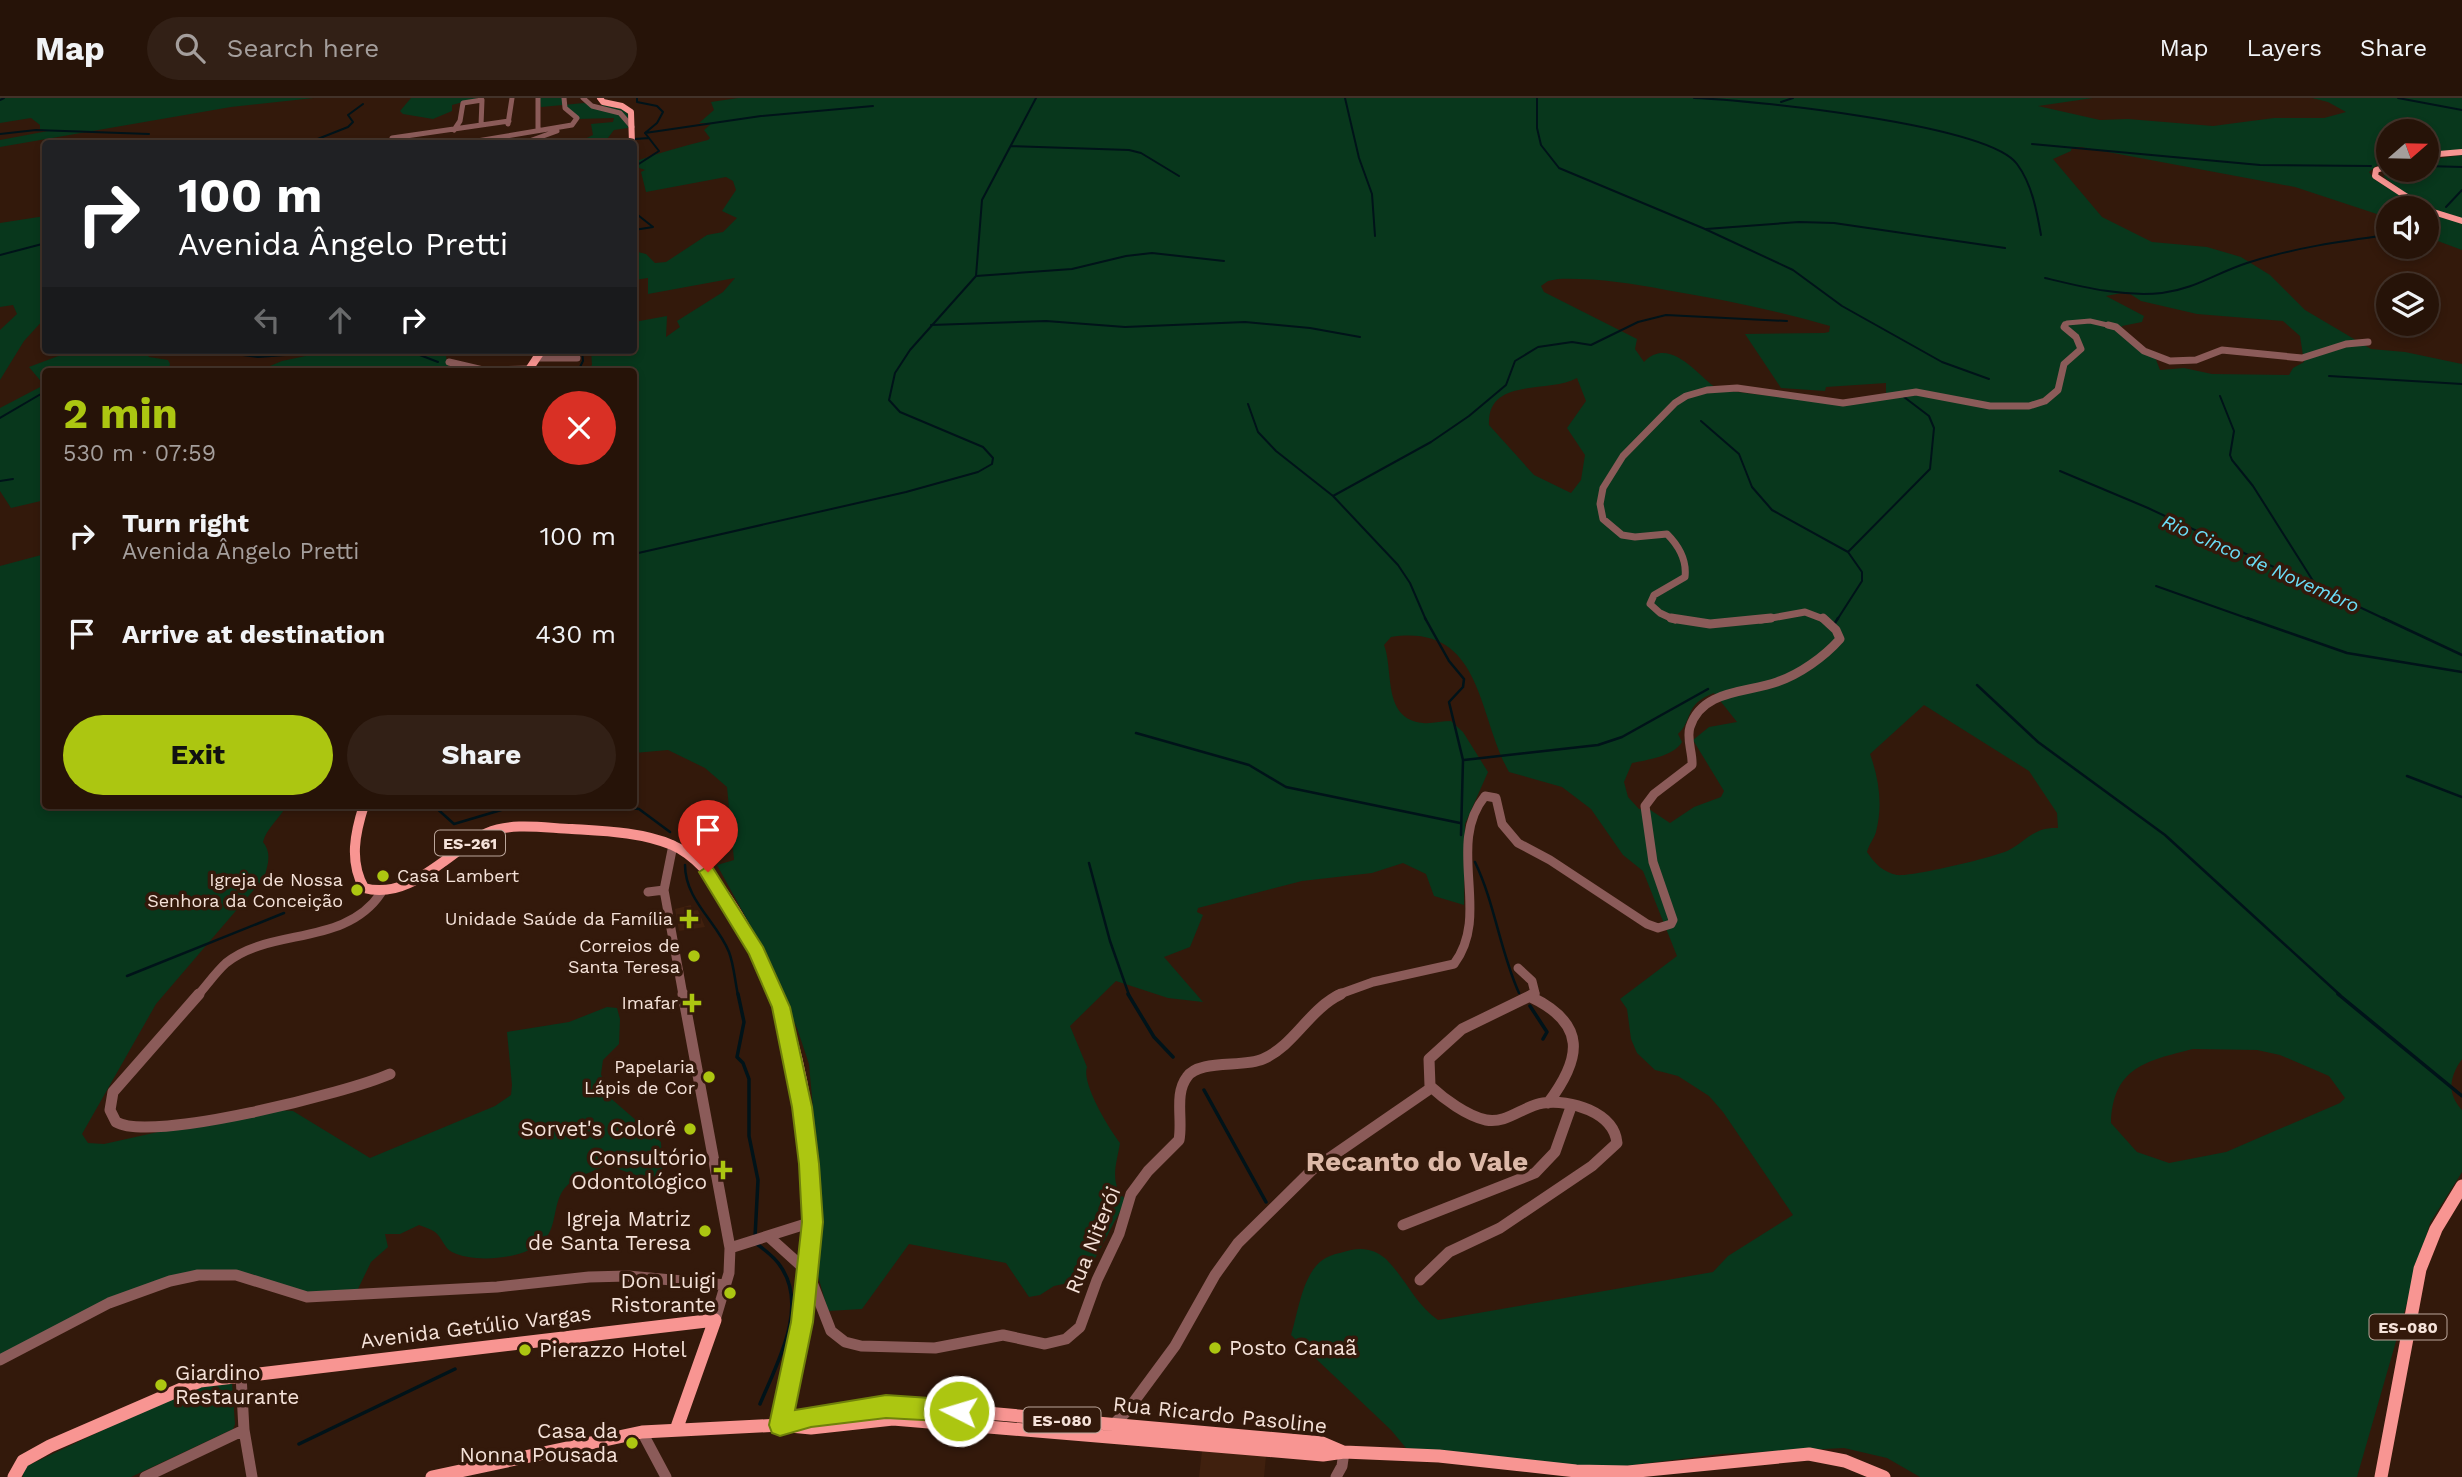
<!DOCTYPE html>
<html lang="en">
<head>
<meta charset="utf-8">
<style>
	body { margin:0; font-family:"Work Sans",sans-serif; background:#322016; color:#f1f3f6; height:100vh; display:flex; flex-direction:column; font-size:26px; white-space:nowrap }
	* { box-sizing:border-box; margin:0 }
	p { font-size:23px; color:#a49e9c }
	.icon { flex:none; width:38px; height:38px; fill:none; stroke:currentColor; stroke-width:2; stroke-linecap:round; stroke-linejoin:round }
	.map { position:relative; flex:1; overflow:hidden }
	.panel { position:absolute; left:42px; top:270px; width:595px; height:441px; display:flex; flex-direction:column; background:#261308; border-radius:7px; box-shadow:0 4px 10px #0003,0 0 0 2px #423229 }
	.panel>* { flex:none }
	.guide { position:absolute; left:42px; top:42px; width:595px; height:214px; border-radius:7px; box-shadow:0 4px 10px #0003,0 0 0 2px #423229; background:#202124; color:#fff; overflow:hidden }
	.needle { width:46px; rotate:70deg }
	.controls { position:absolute; left:2376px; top:21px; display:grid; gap:14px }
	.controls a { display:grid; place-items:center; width:63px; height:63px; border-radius:50%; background:#261308; box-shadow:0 4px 10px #0003,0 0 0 2px #423229; font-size:35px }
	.pin { position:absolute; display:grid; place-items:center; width:60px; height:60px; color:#fff; margin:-72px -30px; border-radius:50% 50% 50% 0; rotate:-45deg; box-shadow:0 0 7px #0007 }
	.pin .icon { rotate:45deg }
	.me { position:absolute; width:77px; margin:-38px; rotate:275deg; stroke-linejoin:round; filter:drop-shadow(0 0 5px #0008) }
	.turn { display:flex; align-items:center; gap:24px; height:147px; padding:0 21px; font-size:32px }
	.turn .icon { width:91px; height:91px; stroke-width:2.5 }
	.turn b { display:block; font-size:49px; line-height:60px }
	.lanes { display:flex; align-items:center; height:66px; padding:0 21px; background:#0003; justify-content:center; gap:35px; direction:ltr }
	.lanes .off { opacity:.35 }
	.round { display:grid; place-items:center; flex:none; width:74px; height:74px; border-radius:37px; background:#322016 }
	.summary { display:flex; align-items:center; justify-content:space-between; height:119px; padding:0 21px }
	h1 { font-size:42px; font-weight:700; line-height:52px; color:#acc611 }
	.button { display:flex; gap:14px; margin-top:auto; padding:14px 21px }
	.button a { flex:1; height:80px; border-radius:42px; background:#acc611; color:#111; font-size:28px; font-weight:700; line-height:80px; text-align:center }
	.button a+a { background:#322016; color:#f1f3f6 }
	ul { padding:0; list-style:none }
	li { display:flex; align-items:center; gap:21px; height:98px; padding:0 21px }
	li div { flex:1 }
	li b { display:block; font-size:26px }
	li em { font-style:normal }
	header { display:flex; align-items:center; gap:42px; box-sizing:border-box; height:98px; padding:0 35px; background:#261308; border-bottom:2px solid #423229 }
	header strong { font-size:33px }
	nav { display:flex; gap:38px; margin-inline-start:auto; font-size:24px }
	.search { width:490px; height:63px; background:#322016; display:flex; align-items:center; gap:18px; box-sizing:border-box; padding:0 24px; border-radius:38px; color:#a49e9c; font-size:26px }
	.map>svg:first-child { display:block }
	.built { fill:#40200e }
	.green { fill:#08371c; fill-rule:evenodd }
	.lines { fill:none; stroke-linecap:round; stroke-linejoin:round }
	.stream-far2 { stroke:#001319; stroke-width:2 }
	.stream-far1 { stroke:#001319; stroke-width:2.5 }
	.stream { stroke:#001319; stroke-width:3.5 }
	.minor-far3 { stroke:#8b5b59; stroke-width:5 }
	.minor-far2 { stroke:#8b5b59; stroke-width:7 }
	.minor-far1 { stroke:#8b5b59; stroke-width:9 }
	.minor { stroke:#8b5b59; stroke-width:11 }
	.major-far3 { stroke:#f89592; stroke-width:6 }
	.major-far2 { stroke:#f89592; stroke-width:8 }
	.major-far1 { stroke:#f89592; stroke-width:10 }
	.major { stroke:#f89592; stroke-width:13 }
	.route { fill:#acc611; stroke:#70810b; stroke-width:2 }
	.poi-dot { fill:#acc611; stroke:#33190b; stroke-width:2.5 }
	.labels { text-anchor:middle; stroke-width:7; stroke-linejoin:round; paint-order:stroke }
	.shield { fill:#33190b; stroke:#bba69b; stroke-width:2 }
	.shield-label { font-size:16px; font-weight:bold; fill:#f5e2d9 }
	.poi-label { font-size:18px; fill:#f5e2d9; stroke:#33190b; text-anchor:end }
	.water-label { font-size:19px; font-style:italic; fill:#6ce0fa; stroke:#33190b }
	.near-poi-label { font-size:21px; fill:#f5e2d9; stroke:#33190b; text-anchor:end }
	.near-street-label { font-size:21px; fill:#f5e2d9; stroke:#33190b }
	.near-district-label { font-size:28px; font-weight:bold; fill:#ddb9a8; stroke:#33190b }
</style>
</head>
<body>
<header>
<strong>Map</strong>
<div class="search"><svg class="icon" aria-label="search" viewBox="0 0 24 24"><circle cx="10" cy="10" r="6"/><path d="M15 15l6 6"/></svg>Search here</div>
<nav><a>Map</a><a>Layers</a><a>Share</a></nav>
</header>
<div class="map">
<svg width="2462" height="1379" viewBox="0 0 2462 1379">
	<rect width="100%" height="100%" fill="#33190b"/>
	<path class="built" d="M691,807L692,813L698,812L705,829L679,833L675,811Z
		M1202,1353L1266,1358L1264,1379H1199Z"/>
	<path class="green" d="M0,0H314L231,9L0,49V42L48,33L40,31V27L31,20L0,25Z
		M411,0H478L452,7V13L433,21L403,16L400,13Z
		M536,0H562L563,7L584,5L594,10L603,7L623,10L630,19L628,30L614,32L604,45H576L593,37L591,26L613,24L614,20L577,21L563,7L541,9L540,3Z
		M738,0H2093L2038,8L2100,22L2128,21L2213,28L2274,20H2324L2346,14L2328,4L2312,0H2462V52L2427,54V33H2389V64L2376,68L2369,74L2374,81L2420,110H2389V120L2295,89L2081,49H2072L2071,53L2053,61L2102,119L2152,144L2207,149L2241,159L2270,177L2305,212L2371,251L2405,254L2462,266V961C2450,978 2446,995 2462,1012V1074L2430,1125L2357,1379H1920L1887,1360L1844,1350L1721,1356L1601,1371L1406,1350L1391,1332L1291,1237C1299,1212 1303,1168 1330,1158C1337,1155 1345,1154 1351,1152C1364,1149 1376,1152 1386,1161C1406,1181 1415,1206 1438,1222L1713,1174L1728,1158L1793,1117L1723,1014L1709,998L1678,978L1655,972L1637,955L1631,941L1627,911L1620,901L1677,858L1643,773L1623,757L1591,711L1562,689L1509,674C1477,617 1483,525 1391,539L1384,547C1394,573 1382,621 1423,625C1431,626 1442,623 1451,623L1463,634L1488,674L1465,726L1464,807L1434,798L1426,776L1403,765L1372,775L1302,783L1198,810L1197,814L1203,817L1190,849L1164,859L1203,904L1168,900L1116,883L1070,928L1087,969C1081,985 1109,1031 1120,1045C1117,1065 1108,1085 1126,1102L1089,1172L1077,1183L1054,1188L1040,1197L1029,1199L1006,1165L909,1146L862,1211L828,1213L818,1178L817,1162L819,1077L809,966L798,933L767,858L717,767L734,762L727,689L705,670L668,652L634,655V305L639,300H634V273H586L592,267L591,252H634V224L667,218L666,239L680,229L677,223L723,194L735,180L648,196V180L634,182V153L646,156L655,165L666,164L707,137L723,134L737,120L722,113L736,92L733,83L726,79L646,94L641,74L645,72L634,68V64C658,55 683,48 708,42L710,40L704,32L712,25H699L714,12L711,4ZM1558,181C1595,180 1629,185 1666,192C1721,201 1775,212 1830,228L1829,234L1824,235L1745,236L1781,290L1825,293L1826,289L1886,285V295C1873,298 1858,304 1844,304C1830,304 1723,294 1716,290C1699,279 1670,237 1644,264L1635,251L1637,241L1544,194L1541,188L1548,183ZM2127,194L2141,203L2197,216L2283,223L2300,238L2304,264L2293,270L2289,277L2212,276L2184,270L2160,272L2155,259L2121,232L2122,228L2142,224L2144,218L2106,198ZM1577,280L1586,303L1567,330L1585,357L1581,382L1571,395L1534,377L1489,327C1487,278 1549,296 1577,280ZM1714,595L1737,624L1709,629L1693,642L1724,693L1721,699L1694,709L1670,725L1649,711H1639L1628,699L1624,684L1632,665C1647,662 1674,658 1682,644L1678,636C1694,621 1683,607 1714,595ZM1924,607L2029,673L2057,715L2058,730C2034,729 2029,741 2009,752C1996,759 1911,779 1897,777C1883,774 1875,766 1867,754C1869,746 1874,741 1876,734C1883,707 1879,681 1870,656ZM2193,951L2257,952L2280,957L2329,978L2345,1000L2340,1005L2226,1054L2169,1065L2137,1054L2111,1025C2113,969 2146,963 2193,951Z
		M2462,57V122L2415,103L2384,79L2386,71L2427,72V62Z
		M2427,113L2462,125V152L2427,139Z
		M45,118V220L24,243L0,282V232L17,216L13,207L0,209V125Z
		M109,252H144L149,259L168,262L170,266L168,273H46L45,402L11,410L0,393V310L44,287L29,269L61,257Z
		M334,252H449L446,259L450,273H258L282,263Z
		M45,456L46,707H287C280,720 266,731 263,744C272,755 268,767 264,780L156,906L82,1036L88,1045L104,1046L262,1011L293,1013L370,1060L495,1008L511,997L512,987L507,934L569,924L607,909L617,910L620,921L619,946L603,962L601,976L607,997L661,1044L663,1083L655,1084L607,1067C593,1074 574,1078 564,1091C553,1105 557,1128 545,1141C528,1161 475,1166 452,1154C444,1150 442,1139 435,1134C431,1131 424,1129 419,1127L400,1136H385L388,1149L371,1164L357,1193L318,1197L267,1187L252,1176L213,1172L167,1183L0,1258V468Z
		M232,1285L235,1326L233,1331L131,1379H23L22,1373L27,1368L192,1290Z"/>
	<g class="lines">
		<path class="stream-far2" d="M637,0V4L657,8L663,14L657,25L645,35
			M1345,0L1359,60L1372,96L1375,138
			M1537,0V30L1541,47L1559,70L1705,131L1793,172L1842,208L1942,264L1989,281
			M1694,0C1749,2 1988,26 2017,66C2032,86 2037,114 2041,137
			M2398,0L2462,12
			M0,2L4,0
			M1781,4L1793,0
			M645,35L761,18L873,8
			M0,36L36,32L149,36
			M635,41L649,40
			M305,46L348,29L353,24L348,17L363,6
			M2032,46L2260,67L2371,68
			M1011,48L1129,52L1141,55L1179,78
			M2427,68L2462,69
			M634,69L659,53L645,35
			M2446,109L2462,92
			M634,114L653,129L634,132
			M2427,126L2436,120
			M1706,131L1799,124L1834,125L2005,150
			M0,157L46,145
			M976,178L1072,171L1126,158L1152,155L1224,163
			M2045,180C2083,189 2122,199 2162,195C2195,191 2216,175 2247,165C2293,150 2341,143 2389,137
			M931,227L1046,223L1125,229L1245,224L1310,230L1360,239
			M203,252L258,259L355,252
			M397,252L412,254L438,264
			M578,273L583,263L582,252
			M2329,278L2462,286
			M2220,298L2234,333L2230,357L2232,362L2253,388L2315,486
			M1248,306L1258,334L1276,353L1333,398L1398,467L1410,485L1426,522
			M0,320L46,293
			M1701,323L1739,356L1752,389L1772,412L1848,454L1862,474V483L1837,522
			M2060,373L2148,410L2387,522
			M0,383L13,381
			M1333,398L1431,344L1469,318L1506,287L1515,263L1538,249L1572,244L1591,247L1638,224L1666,217L1787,223
			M1848,454L1930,371L1934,330L1929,318L1904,299
			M634,456L906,394L978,374L992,366L993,360L983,349L900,314L889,302L895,275L910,252L976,178L982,102L1036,0
			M2156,488L2252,522"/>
		<path class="stream-far1" d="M1425,520L1449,563L1464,581L1463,589L1449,604L1463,662L1461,737
			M2247,520L2347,555L2462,574
			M2383,520L2462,557
			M1835,525L1838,520
			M1977,587L2038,644L2165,737L2340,897
			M1136,635L1249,667L1286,689L1460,725
			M1464,662L1598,647L1622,639L1708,591
			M2407,678L2462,699
			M433,707L454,726L518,707
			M607,707L639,711L670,734
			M1475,764C1495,806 1500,853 1519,895
			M1089,765L1110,843L1129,897
			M685,767C685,802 717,824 729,854C734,867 735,884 738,897
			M127,878L284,815"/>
		<path class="stream" d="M738,896L744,924L737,959L743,965L749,981V1038L758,1082L755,1139
			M1128,896L1154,939L1173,959
			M2338,896L2462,998
			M1530,908L1547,934L1543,941
			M1204,992L1266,1104
			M757,1146C766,1153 775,1159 781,1169C809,1210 776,1267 760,1306
			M299,1346L455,1271"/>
		<path class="minor-far3" d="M538,0V32
			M583,0L592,8L620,15L632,29
			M508,26L512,0
			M454,32L460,23L463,5L482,2L481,27
			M392,40L509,23
			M392,40L406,46
			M459,46L572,27L577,20L565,10L564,0
			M521,46L557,33
			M2064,229L2067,225L2090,223L2116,229"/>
		<path class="minor-far2" d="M2108,227L2116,229L2144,253L2170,263L2196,262L2222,252L2302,260L2346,246L2368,244
			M536,260H577
			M449,264L483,272L529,271
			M1675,522L1660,515L1650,506L1654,497L1685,479C1687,462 1679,448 1667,436L1635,439L1622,437L1603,421L1600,406L1603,390L1623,358L1675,305L1686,298L1707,292L1737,290L1843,305L1916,294L1990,308H2029L2045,303L2058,292L2064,266L2081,251L2076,239L2064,229L2065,227
			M1761,522L1805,514L1826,522"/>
		<path class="minor-far1" d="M1671,520L1710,526L1771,520
			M673,747L664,792L683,897
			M648,794L664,792
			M1518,870L1532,883L1535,895L1530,897
			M198,897C207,887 216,874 226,865C270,829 345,849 381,795
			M1337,897L1373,884L1454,866C1492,816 1445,747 1485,698L1496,700L1502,726L1518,745L1550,762L1647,826L1658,830L1671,826L1673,822L1653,764L1645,708L1654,696L1692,667C1693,655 1686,641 1690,629C1702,591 1747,595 1777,584C1800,576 1824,559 1840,541L1836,532L1823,520"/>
		<path class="minor" d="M199,896L113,994L110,1012L116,1024C151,1045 349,994 390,976
			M683,896L730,1150L729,1175L715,1222
			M1531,899C1587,926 1582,960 1548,1005
			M1403,1127L1535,1075L1555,1054L1571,1009
			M768,1138L808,1174L831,1233L845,1244L861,1248L935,1250L1003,1237L1045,1246L1066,1241L1080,1229L1097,1182L1119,1136L1131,1096L1148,1073L1179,1042C1183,1022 1174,996 1187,979C1199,961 1243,970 1263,961C1295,947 1309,911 1341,896
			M730,1150L812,1124
			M1420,1182L1449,1154L1500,1130L1592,1068L1617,1045C1614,1014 1570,1001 1543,1005C1523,1008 1507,1026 1486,1022C1467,1018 1444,1001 1430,988L1429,961L1462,931L1534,896
			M0,1262L109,1205L170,1183L198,1177H236L307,1199L497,1189L589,1179L628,1178L726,1187
			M241,1277L244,1332L252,1379
			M1113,1327L1127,1313L1175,1248L1215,1177L1238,1145L1312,1072L1431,990
			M642,1334L666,1379
			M145,1379L244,1332
			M1336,1379L1342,1368L1344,1354"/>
		<path class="major-far3" d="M600,0L603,4L622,8L631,14L632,46
			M2427,57L2462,54
			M2389,68L2376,72L2375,78L2424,110
			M2427,112L2462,123"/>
		<path class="major-far2" d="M528,273L542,252"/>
		<path class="major-far1" d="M364,707C355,735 349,763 364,790C411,803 448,753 487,735C512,724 545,730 572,731C604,733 641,734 672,747C719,767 759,852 777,897"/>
		<path class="major" d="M776,896C830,1039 815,1183 780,1327
			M786,1325L811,1318L908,1308L1322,1345L1343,1354
			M14,1379L23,1363L50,1348L200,1283L715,1222L676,1332
			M432,1379L642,1334L780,1327L811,1330L893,1321L1323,1357L1344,1354L1439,1358L1576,1373L1628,1374L1809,1356L1845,1363L1884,1379
			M2381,1379L2420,1171L2436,1131L2462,1088"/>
	</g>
	<path class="route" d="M708,768L713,770L763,849L790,909L812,1009L819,1066L823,1124L813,1224L795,1312L886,1297L959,1302L967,1305L970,1313L967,1321L959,1324L886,1320L811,1329L780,1338L772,1335L769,1327L791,1224L802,1124L799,1066L792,1009L772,909L749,856L699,774Z"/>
	<g class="poi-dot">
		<circle cx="383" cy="778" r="7"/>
		<circle cx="357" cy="792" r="7"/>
		<path d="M685.5 810.5h7v7h7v7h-7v7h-7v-7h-7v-7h7z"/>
		<circle cx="694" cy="858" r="7"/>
		<path d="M688.5 894.5h7v7h7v7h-7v7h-7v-7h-7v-7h7z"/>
		<circle cx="709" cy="979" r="7"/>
		<circle cx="690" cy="1031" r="7"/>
		<path d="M719.5 1061.5h7v7h7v7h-7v7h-7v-7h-7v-7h7z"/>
		<circle cx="705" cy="1133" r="7"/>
		<circle cx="730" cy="1195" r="7"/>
		<circle cx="1215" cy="1250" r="7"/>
		<circle cx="525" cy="1252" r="7"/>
		<circle cx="161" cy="1287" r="7"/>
		<circle cx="632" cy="1345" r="7"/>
	</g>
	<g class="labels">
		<g class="shield">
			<rect x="435" y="732.5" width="70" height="25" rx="5"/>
			<rect x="2369.5" y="1216.5" width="77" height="25" rx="5"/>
			<rect x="1023.5" y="1309.5" width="77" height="25" rx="5"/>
		</g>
		<g class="shield-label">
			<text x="470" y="751">ES-261</text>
			<text x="2408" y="1235">ES-080</text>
			<text x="1062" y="1328">ES-080</text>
		</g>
		<g class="poi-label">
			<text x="397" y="784" text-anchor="start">Casa Lambert</text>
			<text x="343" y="788">Igreja de Nossa<tspan x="343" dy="21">Senhora da Conceição</tspan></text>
			<text x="673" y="827">Unidade Saúde da Família</text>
			<text x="680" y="854">Correios de<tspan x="680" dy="21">Santa Teresa</tspan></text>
			<text x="678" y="911">Imafar</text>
			<text x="695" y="975">Papelaria<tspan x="695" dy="21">Lápis de Cor</tspan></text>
		</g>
		<g class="water-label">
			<text transform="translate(2261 465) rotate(24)" y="7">Rio Cinco de Novembro</text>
		</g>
		<g class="near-poi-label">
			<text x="676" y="1038">Sorvet's Colorê</text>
			<text x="707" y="1067">Consultório<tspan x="707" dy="24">Odontológico</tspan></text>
			<text x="691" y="1128">Igreja Matriz<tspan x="691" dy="24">de Santa Teresa</tspan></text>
			<text x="716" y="1190">Don Luigi<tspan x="716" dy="24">Ristorante</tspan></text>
			<text x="1229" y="1257" text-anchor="start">Posto Canaã</text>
			<text x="539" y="1259" text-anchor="start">Pierazzo Hotel</text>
			<text x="175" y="1282" text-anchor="start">Giardino<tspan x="175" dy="24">Restaurante</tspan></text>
			<text x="618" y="1340">Casa da<tspan x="618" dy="24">Nonna Pousada</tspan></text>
		</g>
		<g class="near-street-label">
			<text transform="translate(1093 1142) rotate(-68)" y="7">Rua Niterói</text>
			<text transform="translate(476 1229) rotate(-7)" y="7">Avenida Getúlio Vargas</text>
			<text transform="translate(1220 1317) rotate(6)" y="7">Rua Ricardo Pasoline</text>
		</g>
		<g class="near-district-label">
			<text x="1417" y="1073">Recanto do Vale</text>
		</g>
	</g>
</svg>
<div class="controls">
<a><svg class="needle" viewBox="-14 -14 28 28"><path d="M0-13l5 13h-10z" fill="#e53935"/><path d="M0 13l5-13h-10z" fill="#a49e9c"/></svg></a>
<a><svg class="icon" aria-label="sound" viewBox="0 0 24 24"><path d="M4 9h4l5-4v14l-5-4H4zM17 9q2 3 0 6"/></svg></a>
<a><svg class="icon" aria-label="layers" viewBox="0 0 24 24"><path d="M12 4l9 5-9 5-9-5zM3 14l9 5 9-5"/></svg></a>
</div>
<div class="pin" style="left:708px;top:774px;background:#d93025"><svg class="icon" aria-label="arrive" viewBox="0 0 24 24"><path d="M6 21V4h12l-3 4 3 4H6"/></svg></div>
<svg class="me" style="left:959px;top:1313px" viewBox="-20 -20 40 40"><circle r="17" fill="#acc611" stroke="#fff" stroke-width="3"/><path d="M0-11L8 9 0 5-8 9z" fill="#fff"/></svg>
<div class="guide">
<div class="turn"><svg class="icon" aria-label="right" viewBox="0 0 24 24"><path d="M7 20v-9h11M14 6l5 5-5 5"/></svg><div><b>100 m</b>Avenida Ângelo Pretti</div></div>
<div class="lanes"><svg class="icon off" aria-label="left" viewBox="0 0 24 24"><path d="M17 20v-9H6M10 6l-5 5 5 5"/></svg><svg class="icon off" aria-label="ahead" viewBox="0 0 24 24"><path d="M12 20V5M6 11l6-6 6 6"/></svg><svg class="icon" aria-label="right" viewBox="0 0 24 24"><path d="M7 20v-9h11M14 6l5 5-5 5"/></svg></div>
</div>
<section class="panel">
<div class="summary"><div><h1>2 min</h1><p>530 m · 07:59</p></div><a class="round" style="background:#d93025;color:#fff"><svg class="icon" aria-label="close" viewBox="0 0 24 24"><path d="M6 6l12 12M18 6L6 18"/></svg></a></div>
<ul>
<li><svg class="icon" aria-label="right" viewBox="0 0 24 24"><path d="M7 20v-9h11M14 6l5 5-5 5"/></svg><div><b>Turn right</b><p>Avenida Ângelo Pretti</p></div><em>100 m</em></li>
<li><svg class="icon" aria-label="arrive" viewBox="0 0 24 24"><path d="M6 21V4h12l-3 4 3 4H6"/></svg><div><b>Arrive at destination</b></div><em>430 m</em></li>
</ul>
<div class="button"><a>Exit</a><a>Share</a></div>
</section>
</div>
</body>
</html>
